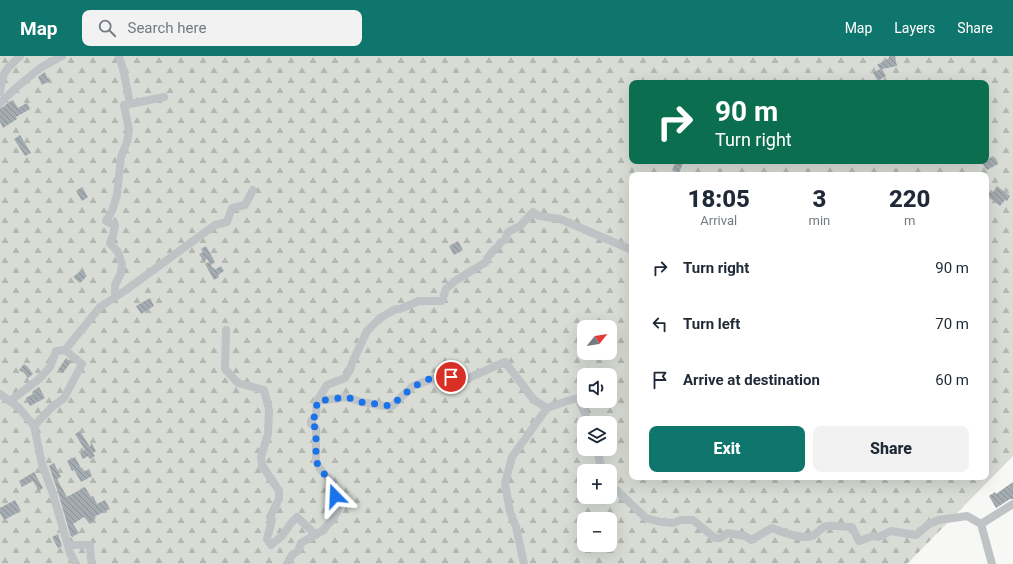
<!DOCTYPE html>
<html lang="en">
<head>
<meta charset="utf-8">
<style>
	body { margin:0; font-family:Roboto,sans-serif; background:#f2f2f3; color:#1f2937; height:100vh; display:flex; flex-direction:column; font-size:15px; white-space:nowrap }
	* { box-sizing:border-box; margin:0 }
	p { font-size:13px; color:#747a83 }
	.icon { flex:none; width:22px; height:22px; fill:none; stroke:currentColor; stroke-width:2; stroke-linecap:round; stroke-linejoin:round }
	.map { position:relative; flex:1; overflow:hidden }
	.side { position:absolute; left:629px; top:116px; width:360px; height:308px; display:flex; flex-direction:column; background:#fff; border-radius:8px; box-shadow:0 4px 16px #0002 }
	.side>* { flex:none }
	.banner { position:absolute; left:629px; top:24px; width:360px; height:84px; border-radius:8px; box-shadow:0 4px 16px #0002; background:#0b6e4f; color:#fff; overflow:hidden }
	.needle { width:26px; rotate:60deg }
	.buttons { position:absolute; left:577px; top:264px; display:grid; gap:8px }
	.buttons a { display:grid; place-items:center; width:40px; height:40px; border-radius:8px; background:#fff; box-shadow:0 4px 16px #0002; font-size:20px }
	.pin { position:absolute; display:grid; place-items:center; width:34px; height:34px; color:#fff; margin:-17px; border:2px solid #fff; border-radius:50%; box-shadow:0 1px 4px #0007 }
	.me { position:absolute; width:44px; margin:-22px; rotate:339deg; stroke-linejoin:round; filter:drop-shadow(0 0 3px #0008) }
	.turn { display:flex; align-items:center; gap:14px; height:84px; padding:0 20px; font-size:18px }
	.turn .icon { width:52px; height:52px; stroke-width:2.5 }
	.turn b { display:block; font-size:28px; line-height:34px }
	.eta { display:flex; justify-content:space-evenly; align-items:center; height:68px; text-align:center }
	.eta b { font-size:24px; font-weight:800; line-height:28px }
	.button { display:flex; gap:8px; margin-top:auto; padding:8px 20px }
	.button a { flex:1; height:46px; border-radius:8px; background:#0f766e; color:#fff; font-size:16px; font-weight:800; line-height:46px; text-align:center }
	.button a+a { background:#f2f2f3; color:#1f2937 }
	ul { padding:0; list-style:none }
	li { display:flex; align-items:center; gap:12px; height:56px; padding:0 20px }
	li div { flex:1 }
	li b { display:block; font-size:15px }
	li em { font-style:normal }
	header { display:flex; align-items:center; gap:24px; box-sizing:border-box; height:56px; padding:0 20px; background:#0f766e; color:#fff }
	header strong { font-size:19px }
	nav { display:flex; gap:22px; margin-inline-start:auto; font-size:14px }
	.search { width:280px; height:36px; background:#f2f2f3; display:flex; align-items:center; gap:10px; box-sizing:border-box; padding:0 14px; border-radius:8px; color:#747a83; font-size:15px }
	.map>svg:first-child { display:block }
	.forest { fill:url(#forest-firs); fill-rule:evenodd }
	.building { fill:url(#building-back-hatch) }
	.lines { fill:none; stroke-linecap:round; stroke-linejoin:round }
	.minor { stroke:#bfc3c6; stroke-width:8 }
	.route { stroke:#1a73e8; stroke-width:7; stroke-dasharray:0 12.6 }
</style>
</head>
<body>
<header>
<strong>Map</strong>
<div class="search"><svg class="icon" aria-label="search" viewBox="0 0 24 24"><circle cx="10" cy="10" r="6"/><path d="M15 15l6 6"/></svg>Search here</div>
<nav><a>Map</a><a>Layers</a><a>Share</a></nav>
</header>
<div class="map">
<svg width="1013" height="508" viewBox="0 0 1013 508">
	<defs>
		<pattern id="forest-firs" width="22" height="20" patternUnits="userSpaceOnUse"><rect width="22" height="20" fill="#d8dcd5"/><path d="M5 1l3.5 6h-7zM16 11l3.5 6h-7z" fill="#b3b7b2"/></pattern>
		<pattern id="building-back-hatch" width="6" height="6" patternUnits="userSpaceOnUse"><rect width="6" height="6" fill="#a5acb1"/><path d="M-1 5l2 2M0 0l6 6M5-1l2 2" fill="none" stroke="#8a9195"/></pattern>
	</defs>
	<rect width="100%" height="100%" fill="#f7f7f5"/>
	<path class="forest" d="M0,0H1013V400L907,508H0ZM632,27H986V105H632ZM632,119H986V421H632ZM584,271H610V297H584ZM584,319H610V345H584ZM584,367H610V393H584ZM584,415H610V441H584ZM584,463H610V489H584Z"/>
	<path class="building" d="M889,0H895L897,10L882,13L886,20L878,25L873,17L880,13L877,9L889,2Z
		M45,16L49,25L42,29L38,21Z
		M13,44L18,52L27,47L30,53L16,61L17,63L3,72L0,66V52L3,51L9,46Z
		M20,79L31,97L25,100L14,83Z
		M993,100L998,108L987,114L982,107Z
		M676,105H684L679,117L672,114Z
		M997,130L1010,140L1007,145L1005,144L1000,150L987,140L991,134L993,136Z
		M82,131L88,141L82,145L76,135Z
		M458,185L463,194L454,199L449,190Z
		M206,190L215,206L211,209L207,203L204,205L199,198L203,196L201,193Z
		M209,206L214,214L221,210L224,215L218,219L219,221L214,224L205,208Z
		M82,214L87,220L80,227L73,221Z
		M150,242L154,250L141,258L136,250Z
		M66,302L71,306L63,317L58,314Z
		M24,308L28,311L33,318L28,322L24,317L19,314Z
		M39,331L45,342L30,350L26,342L33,338L32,336Z
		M80,375L90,391L91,386L96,395L93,397L95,400L90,403L88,400L83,403L80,397L85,394L75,378Z
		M75,401L83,416L89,413L92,420L81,426L74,414L72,415L67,405Z
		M54,407L61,421L57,423L67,441L85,431L91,441L93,440L97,448L105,444L110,453L94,461L96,462L90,468L84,461L73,468L79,477L72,481L70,478L58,436L49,410Z
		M34,416L43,432L39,435L33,425L22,431L19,425Z
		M1013,426V443H1010L996,452L989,440L995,436L996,438Z
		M15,444L21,455L4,464L0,457V452Z
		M58,478L62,490L58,492L52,481Z"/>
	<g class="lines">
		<path class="minor" d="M119,0L124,17L130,48L164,41
			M0,36C3,15 5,14 20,0
			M0,47L17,31L40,12L62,0
			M115,241V229L121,217L122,208L118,196L110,187L113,179L115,169L106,165L112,155L117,139L121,101L127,86L129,74L124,49L130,48
			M226,274L225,313L238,327L264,334L269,354L268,378L261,401L262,409L279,435V443L270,461L272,464L267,483L271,489L282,480L291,467L297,461L316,479
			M0,338L19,352L34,370
			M10,345L39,323L50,311L56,295L65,294
			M317,345L327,329L345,322L350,314L353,305L367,275L380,262L396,253H400L419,245H442L446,233L455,225L486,206C489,195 497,194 501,186L505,184L508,176L520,170L533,156L539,160L560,163L632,194
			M597,393L602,415
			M610,428L646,462L661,466L673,467L681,464H693L715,482H720L728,477L745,480L751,484L772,472C781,476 806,485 814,479C819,476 821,471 827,470C833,469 846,471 852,471L859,485L873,480L879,481L891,475L916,479L929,468L939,464L967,460L981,468
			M68,489H90L91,504L92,508
			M76,508L70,497L53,438L42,408L34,370L52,351L64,342L82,308L65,294L100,251L126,234L215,169L227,166L232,152L245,149L253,134
			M287,508L292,499L298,495L301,487L322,475L333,463L338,454L332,427L320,413L316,405V372L311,368V365L316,359L317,345L347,341L361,346L391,351L413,330L424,326L438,321H451L464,324L505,306L534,344L547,352L567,345L578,342L589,367
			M524,508L516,471L510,456L505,427L512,401L547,352
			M992,508L981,468L1013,448"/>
	</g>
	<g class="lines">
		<path class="route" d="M335,440L332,427L320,413L316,405V372L311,368V365L316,359L317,345L347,341L361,346L391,350C405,338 418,324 438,321C443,321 447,321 451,321"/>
	</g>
</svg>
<div class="buttons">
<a><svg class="needle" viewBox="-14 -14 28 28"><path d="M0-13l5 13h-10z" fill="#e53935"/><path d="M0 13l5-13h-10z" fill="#747a83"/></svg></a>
<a><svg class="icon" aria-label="sound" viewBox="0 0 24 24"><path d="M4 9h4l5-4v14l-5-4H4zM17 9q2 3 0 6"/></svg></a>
<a><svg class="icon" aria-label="layers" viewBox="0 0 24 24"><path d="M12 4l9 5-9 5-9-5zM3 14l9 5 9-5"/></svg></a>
<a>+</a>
<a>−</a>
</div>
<div class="pin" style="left:451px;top:321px;background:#d93025"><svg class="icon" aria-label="arrive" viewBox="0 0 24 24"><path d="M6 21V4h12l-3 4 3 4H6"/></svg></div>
<svg class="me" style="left:335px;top:440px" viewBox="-20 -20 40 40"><path d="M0-17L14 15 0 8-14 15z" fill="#1a73e8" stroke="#fff" stroke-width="4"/></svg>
<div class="banner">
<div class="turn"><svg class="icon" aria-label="right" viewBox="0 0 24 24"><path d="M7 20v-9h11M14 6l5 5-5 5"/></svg><div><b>90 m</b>Turn right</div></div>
</div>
<section class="side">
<div class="eta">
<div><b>18:05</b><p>Arrival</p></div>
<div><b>3</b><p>min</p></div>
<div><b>220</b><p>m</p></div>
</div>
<ul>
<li><svg class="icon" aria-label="right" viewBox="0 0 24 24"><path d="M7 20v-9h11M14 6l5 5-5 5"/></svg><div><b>Turn right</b></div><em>90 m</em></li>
<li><svg class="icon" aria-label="left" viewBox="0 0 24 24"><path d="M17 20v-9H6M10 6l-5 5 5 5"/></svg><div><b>Turn left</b></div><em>70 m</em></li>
<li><svg class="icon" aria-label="arrive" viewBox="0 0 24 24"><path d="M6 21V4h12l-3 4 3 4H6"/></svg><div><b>Arrive at destination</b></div><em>60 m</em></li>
</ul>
<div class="button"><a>Exit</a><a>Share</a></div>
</section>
</div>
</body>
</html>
